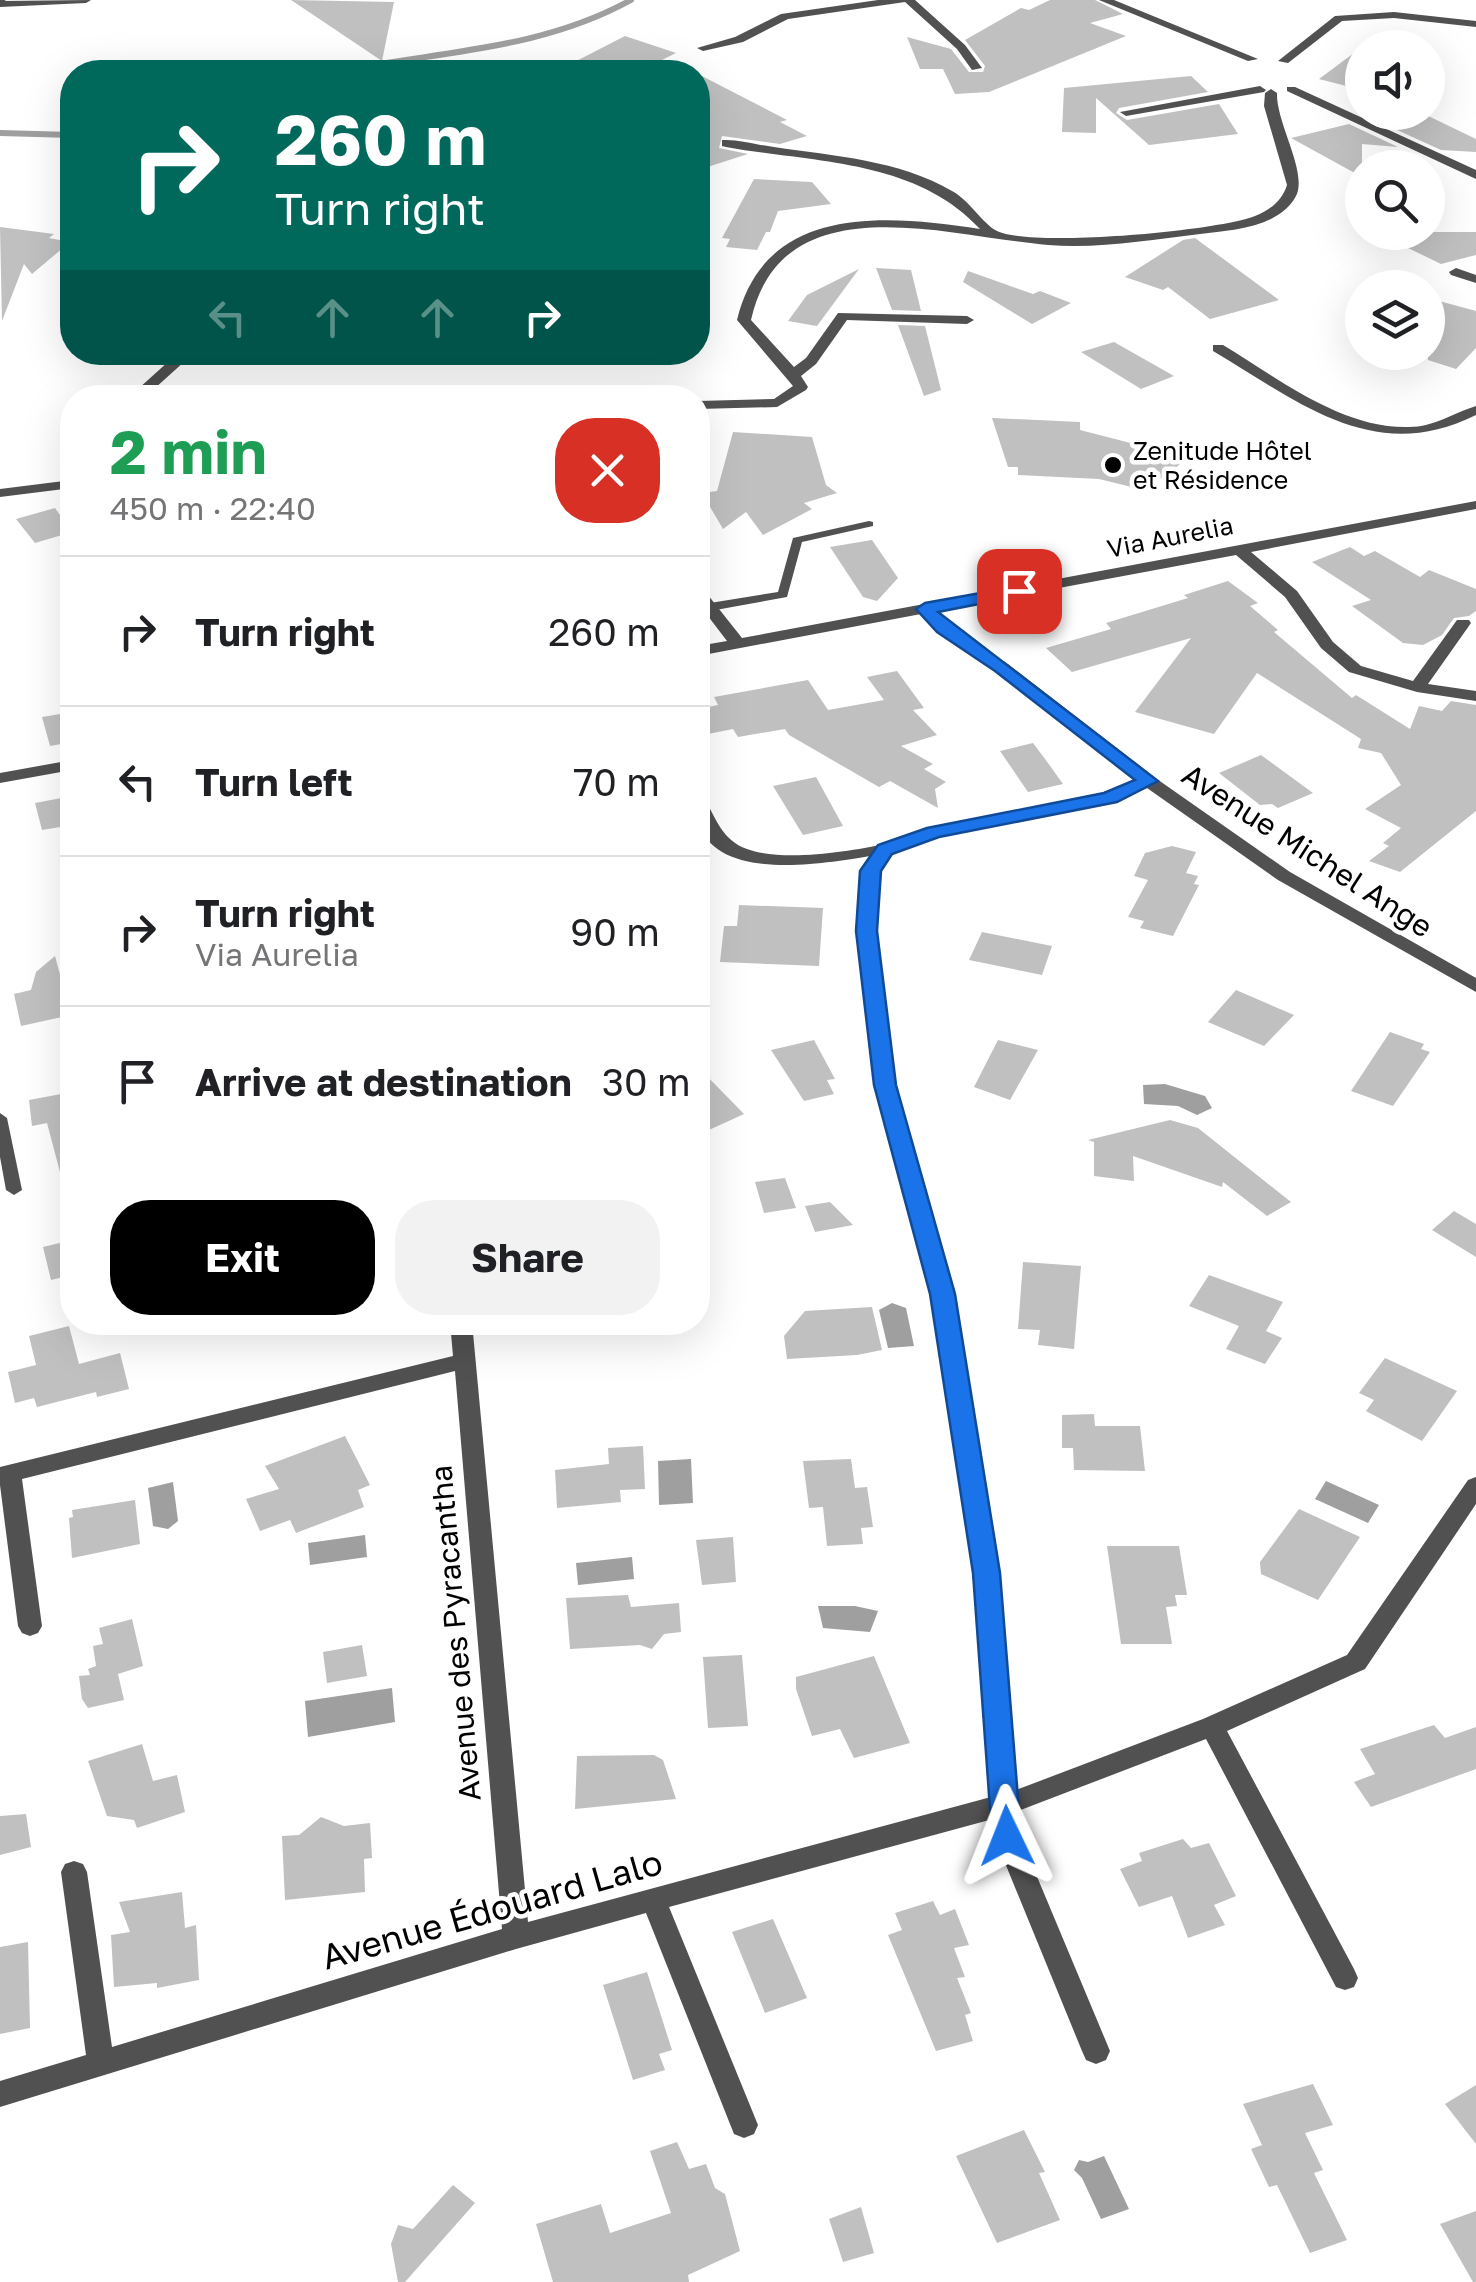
<!DOCTYPE html>
<html lang="en">
<head>
<meta charset="utf-8">
<style>
	body { margin:0; font-family:"Golos Text",sans-serif; background:#f2f2f2; color:#202124; height:100vh; display:flex; flex-direction:column; font-size:38px; white-space:nowrap }
	* { box-sizing:border-box; margin:0 }
	p { font-size:32px; color:#757577 }
	.icon { flex:none; width:55px; height:55px; fill:none; stroke:currentColor; stroke-width:2; stroke-linecap:round; stroke-linejoin:round }
	.map { position:relative; flex:1; overflow:hidden }
	.sheet { position:absolute; left:60px; top:385px; width:650px; height:950px; display:flex; flex-direction:column; background:#fff; border-radius:40px; box-shadow:0 10px 40px #0002 }
	.sheet>* { flex:none }
	.hud { position:absolute; left:60px; top:60px; width:650px; height:305px; border-radius:40px; box-shadow:0 10px 40px #0002; background:#00695c; color:#fff; overflow:hidden }
	.tools { position:absolute; left:1345px; top:30px; display:grid; gap:20px }
	.tools a { display:grid; place-items:center; width:100px; height:100px; border-radius:50%; background:#fff; box-shadow:0 10px 40px #0002; font-size:50px }
	.pin { position:absolute; display:grid; place-items:center; width:85px; height:85px; color:#fff; margin:-42px; border-radius:20px; box-shadow:0 5px 15px #0006 }
	.me { position:absolute; width:110px; margin:-55px; rotate:358deg; stroke-linejoin:round; filter:drop-shadow(0 0 8px #0008) }
	.turn { display:flex; align-items:center; gap:35px; height:210px; padding:0 50px; font-size:45px }
	.turn .icon { width:130px; height:130px; stroke-width:2.5 }
	.turn b { display:block; font-size:70px; line-height:85px }
	.lanes { display:flex; align-items:center; height:95px; padding:0 50px; background:#0003; justify-content:center; gap:50px; direction:ltr }
	.lanes .off { opacity:.35 }
	.round { display:grid; place-items:center; flex:none; width:105px; height:105px; border-radius:40px; background:#f2f2f2 }
	.summary { display:flex; align-items:center; justify-content:space-between; height:170px; padding:0 50px }
	h1 { font-size:60px; font-weight:700; line-height:75px; color:#1e9e55 }
	.primary-button { display:flex; gap:20px; margin-top:auto; padding:20px 50px }
	.primary-button a { flex:1; height:115px; border-radius:40px; background:#000; color:#fff; font-size:40px; font-weight:700; line-height:115px; text-align:center }
	.primary-button a+a { background:#f2f2f2; color:#202124 }
	ul { padding:0; list-style:none }
	li { display:flex; align-items:center; gap:30px; height:150px; padding:0 50px; border-top:2px solid #e0e0e0 }
	li div { flex:1 }
	li b { display:block; font-size:38px }
	li em { font-style:normal }
	.map>svg:first-child { display:block }
	.water { fill:#9f9f9f }
	.lines { fill:none; stroke-linecap:round; stroke-linejoin:round }
	.stream { stroke:#9f9f9f; stroke-width:6 }
	.building { fill:#c0c0c0 }
	.service { fill:#515151; fill-rule:evenodd }
	.minor { fill:#515151; fill-rule:evenodd }
	.tertiary { fill:#515151; fill-rule:evenodd }
	.route { fill:#1a73e8; stroke:#114b97; stroke-width:2.5 }
	.poi-dot { fill:#000; stroke:#fff; stroke-width:4 }
	.labels { text-anchor:middle; stroke-width:9; stroke-linejoin:round; paint-order:stroke }
	.far-poi-label { font-size:25px; fill:#000; stroke:#fff; text-anchor:start }
	.far-street-label { font-size:25px; fill:#000; stroke:#fff }
	.street-label { font-size:30px; fill:#000; stroke:#fff }
	.near-street-label { font-size:35px; fill:#000; stroke:#fff }
</style>
</head>
<body>
<div class="map">
<svg width="1476" height="2282" viewBox="0 0 1476 2282">
	<rect width="100%" height="100%" fill="#fff"/>
	<path class="water" d="M1165,1084L1205,1096L1212,1108L1197,1115L1178,1106L1144,1104L1143,1085Z
		M892,1303L906,1308L914,1346L888,1348L879,1310Z
		M691,1459L693,1503L659,1505L658,1461Z
		M1326,1481L1379,1505L1368,1523L1315,1499Z
		M173,1482L178,1521L168,1529L153,1526L148,1488Z
		M365,1535L367,1557L310,1565L308,1543Z
		M632,1557L634,1579L578,1585L576,1563Z
		M818,1606H855L878,1611L870,1632L823,1628Z
		M392,1688L395,1722L308,1737L305,1701Z
		M1104,2156L1129,2209L1101,2219L1082,2178L1074,2170L1079,2160L1088,2162Z"/>
	<g class="lines">
		<path class="stream" d="M336,72C437,51 539,51 631,0
			M0,133L72,135"/>
	</g>
	<path class="building" d="M291,0L394,2L382,61Z
		M1050,0H1095L1123,14L1090,23L1126,36L989,92L955,94L943,69H920L907,37L951,49L969,72H983L985,66L965,40L1021,8L1029,10Z
		M625,36L676,53L638,72H555Z
		M1362,47V90L1319,79Z
		M698,74L787,120L780,122L807,136L780,144L722,136L719,148L748,154L698,170Z
		M1191,76L1208,92L1119,108L1116,113L1127,120L1219,104L1238,134L1149,145L1096,98V133L1062,132L1064,88Z
		M1399,112H1420L1476,139V152L1441,150L1373,119Z
		M1349,124L1398,147L1362,144V177L1291,138Z
		M754,179L812,182L831,204L778,211L770,232H766L757,250L726,247L730,239L722,238Z
		M0,227L54,234L49,238L70,242L32,274L24,264L2,321Z
		M1375,232H1476V255L1441,264Z
		M1195,238L1279,300L1210,319L1168,287L1163,290L1125,277L1183,240Z
		M876,268L911,270L921,311L892,310Z
		M859,269L817,326L788,321L807,295Z
		M968,271L1033,294L1040,291L1071,303L1032,324L963,282Z
		M1428,298L1476,311V348L1456,369L1428,360Z
		M898,325L925,326L941,390L924,396Z
		M1114,342L1174,376L1141,389L1081,352Z
		M992,418L1080,422V430L1189,458L1144,490L1099,479L1018,475V467H1008Z
		M733,432L812,437L826,485L837,493L804,503L812,509L763,535L746,512L723,529L702,493L717,491Z
		M55,508L72,532L35,543L16,519Z
		M872,540L898,578L877,601L863,597L830,547Z
		M1350,547L1364,556L1375,551L1420,577L1429,570L1476,589V611L1469,616L1454,618L1442,635L1423,645L1403,643L1352,606L1371,600L1312,562Z
		M1228,581L1258,603L1250,606L1278,630L1274,632L1352,698L1356,695L1410,729L1419,706L1442,711L1451,701L1476,705V811L1400,872L1369,861L1389,846L1383,843L1401,828L1365,809L1401,785L1381,753L1358,748L1361,739L1257,673L1214,734L1135,712L1191,638L1072,672L1046,648L1111,629L1106,623L1188,598L1184,595Z
		M897,671L924,708L913,710L937,735L901,746L933,764L924,769L946,782L935,789L938,808L890,781L879,787L789,735L785,729L738,737L733,729L698,736V709L718,705L714,697L808,680L828,710L884,700L867,677Z
		M72,712V742L50,746L42,717Z
		M1033,743L1048,763L1063,784L1028,792L1000,751Z
		M1261,755L1313,793L1278,808L1272,804L1260,805L1219,773Z
		M816,777L843,826L803,835L773,786Z
		M72,796V825L42,830L35,803Z
		M1172,846L1196,852L1186,873L1198,876L1194,884L1199,885L1173,936L1140,928L1144,921L1128,917L1148,880L1134,876L1145,853Z
		M739,905L823,908L819,966L720,962L724,926H737Z
		M982,932L1052,946L1042,975L969,960Z
		M55,956L71,1015L21,1026L14,994L31,990L36,972Z
		M1236,990L1294,1015L1264,1046L1208,1022Z
		M1390,1032L1424,1044L1421,1049L1430,1052L1393,1106L1351,1091Z
		M814,1040L835,1079L827,1080L834,1094L804,1101L771,1050Z
		M998,1040L1038,1050L1010,1100L974,1087Z
		M698,1067L744,1114L698,1135Z
		M72,1092V1186L64,1187L47,1123L32,1126L29,1100Z
		M1170,1120L1198,1128L1291,1202L1267,1216L1223,1182L1222,1187L1133,1156L1134,1181L1094,1176V1142L1088,1140Z
		M785,1178L796,1208L764,1213L755,1182Z
		M830,1202L853,1225L815,1232L805,1206Z
		M1454,1211L1476,1224V1257L1432,1230Z
		M72,1240V1275L51,1280L43,1247Z
		M1023,1262L1081,1266L1074,1349L1038,1345L1040,1330L1018,1329Z
		M1209,1275L1283,1302L1266,1331L1282,1338L1265,1364L1226,1349L1239,1326L1189,1306Z
		M872,1307L882,1350L857,1355L787,1359L784,1336L805,1311Z
		M69,1326L79,1364L120,1353L129,1389L97,1397L96,1392L37,1407L34,1398L15,1403L8,1372L36,1365L29,1336Z
		M1385,1358L1457,1391L1422,1441L1366,1411L1374,1400L1359,1393Z
		M1094,1414L1095,1426H1140L1145,1471L1074,1470L1073,1448H1062V1415Z
		M345,1436L370,1485L358,1490L364,1507L296,1533L290,1520L260,1531L246,1499L279,1489L265,1466Z
		M643,1446L645,1489L620,1490L621,1502L557,1508L555,1470L609,1464L608,1448Z
		M851,1459L855,1488L867,1487L873,1527L861,1528L863,1544L827,1546L823,1507L809,1508L803,1461Z
		M135,1500L140,1544L72,1558L69,1518L73,1517L72,1510Z
		M1299,1509L1360,1537L1318,1600L1261,1574L1260,1562Z
		M733,1537L736,1582L702,1585L696,1540Z
		M1107,1546H1179L1187,1595H1175L1177,1606L1166,1607L1172,1644H1121Z
		M628,1595L631,1607L679,1603L681,1632L664,1634L652,1649L640,1645L570,1649L566,1598Z
		M132,1619L143,1666L118,1674L124,1700L88,1708L82,1699L79,1676L90,1675L88,1669L96,1666L93,1646L103,1644L99,1628Z
		M362,1645L367,1676L327,1683L323,1652Z
		M742,1655L748,1726L708,1728L703,1657Z
		M874,1656L910,1743L854,1758L840,1729L812,1736L796,1689V1677Z
		M1434,1725L1445,1738L1476,1727V1769L1371,1807L1354,1782L1375,1774L1360,1749Z
		M142,1744L153,1781L177,1775L185,1812L137,1828L134,1820L107,1816L88,1761Z
		M654,1755L663,1760L676,1799L575,1809L577,1756Z
		M26,1814L31,1847L0,1855V1816Z
		M321,1817L344,1826L370,1823L372,1858L364,1859L365,1892L285,1900L282,1836L299,1835Z
		M1183,1839L1191,1848L1209,1843L1236,1896L1214,1905L1225,1925L1188,1938L1172,1896L1139,1907L1120,1869L1142,1861L1139,1853Z
		M182,1892L185,1928L196,1925L199,1980L157,1988V1983L114,1987L111,1935L130,1932L119,1902Z
		M933,1901L940,1915L955,1909L969,1945L954,1948L965,1977L957,1978L971,2013L965,2015L973,2041L936,2051L888,1935L902,1930L895,1913Z
		M773,1919L807,1998L765,2013L732,1932Z
		M28,1942L30,2028L0,2034V1947Z
		M647,1972L672,2050L659,2054L665,2070L633,2080L603,1985Z
		M1313,2084L1333,2125L1305,2133L1323,2170L1314,2173L1347,2240L1310,2253L1277,2185L1269,2187L1251,2149L1262,2145L1243,2104Z
		M1476,2085V2144L1445,2104Z
		M1024,2130L1045,2172L1039,2173L1060,2220L997,2243L956,2156Z
		M677,2142L689,2169L706,2164L715,2188L725,2194L740,2251L688,2275L689,2282H553L536,2224L601,2204L610,2233L671,2213L650,2151Z
		M453,2185L475,2203L405,2282H398L391,2244L398,2225L413,2229Z
		M861,2207L874,2253L843,2262L829,2219Z
		M1476,2211V2282H1473L1440,2224Z"/>
	<g class="lines">
		<path class="service" d="M869,521L873,522V526L802,542L787,597L710,611L704,607L710,603L778,592L793,538Z
			M0,1113L7,1118L22,1190L14,1195L6,1190L0,1157Z"/>
		<path class="minor" d="M91,0L86,3L0,7V1Z
			M878,0H915L965,45L982,68L972,70L957,49L905,2L788,19L743,42L703,51L697,48L735,37L781,14Z
			M1099,0H1114L1258,59L1248,61Z
			M1394,12L1476,21V27L1394,18L1342,21L1288,63L1278,61L1335,16Z
			M1260,86L1266,90L1264,92L1126,116L1120,112Z
			M1287,87H1295L1476,170V179L1287,91Z
			M1271,89L1277,93C1276,123 1308,172 1296,196C1279,228 1231,230 1200,234C1149,240 1099,249 1048,245C949,237 782,181 751,320L794,367L806,358L838,313L967,316L974,320L967,324L847,320L816,364L801,376L808,387L806,390L777,407L698,409V401L774,399L793,386L737,320C765,203 887,215 980,229C915,159 814,163 726,147L722,146V140C739,139 757,145 774,147C834,156 899,160 952,191C969,200 983,224 997,231C1031,248 1218,231 1255,216C1270,210 1282,201 1287,185L1264,106L1265,93Z
			M1456,268L1476,275V283L1451,275L1449,272Z
			M1213,345H1223C1278,378 1342,429 1409,427C1434,427 1453,413 1476,406V415C1374,466 1299,402 1213,351Z
			M179,352H195L144,398H128Z
			M72,480V488L0,497V489Z
			M1476,501V509L1251,552L1297,591L1333,642L1361,666L1413,681L1457,620H1469L1471,623L1428,684L1476,691V701L1417,692L1349,672L1321,648L1285,597L1236,555L936,611L949,625L1008,664L1154,777L1290,872L1476,978V992L1278,880L1147,788L1110,803L939,837L891,853L879,871L876,931L895,1085L954,1294L998,1573L1016,1790L1203,1719L1347,1655L1468,1480L1476,1477V1504L1365,1669L1227,1731L1354,1969L1358,1978L1354,1987L1345,1990L1336,1987L1206,1739L1018,1811L1020,1836L1110,2051L1106,2060L1096,2064L1086,2060L1082,2051L994,1836L993,1819L669,1907L758,2125L754,2134L744,2138L734,2134L646,1913L516,1949L0,2107V2081L86,2055L61,1872L65,1864L74,1861L83,1864L87,1872L112,2047L502,1929L455,1371L22,1479L42,1626L38,1633L30,1636L22,1633L18,1626L0,1485V1467L453,1356L450,1322H472L528,1922L991,1797L974,1573L932,1294L875,1085L858,931L861,871L871,856C826,863 715,884 698,821C696,814 698,804 698,797L704,798C717,820 722,840 747,849C781,862 849,852 884,844C901,839 917,831 935,827C1002,811 1073,808 1136,780L996,670L937,631L921,614L698,656V646L727,641L698,603V588L704,590L742,638Z
			M72,760V770L0,783V773Z"/>
		<path class="tertiary" d="M0,0H6L0,4Z"/>
	</g>
	<path class="route" d="M1019,586L1025,587V595L938,612L1158,781L1117,802L939,837L892,854L881,871L877,931L896,1085L955,1294L1000,1573L1021,1836L1017,1845L1007,1849L996,1845L992,1836L973,1573L930,1294L874,1085L856,931L860,871L878,845L927,828L1104,793L1135,780L995,671L937,632L916,609L925,603Z"/>
	<circle class="poi-dot" cx="1113" cy="465" r="10"/>
	<g class="labels">
		<g class="far-poi-label">
			<text x="1133" y="460">Zenitude Hôtel<tspan x="1133" dy="29">et Résidence</tspan></text>
		</g>
		<g class="far-street-label">
			<text transform="translate(1170 537) rotate(-11)" y="9">Via Aurelia</text>
		</g>
		<g class="street-label">
			<text transform="translate(1307 851) rotate(33)" y="10">Avenue Michel Ange</text>
			<text transform="translate(456 1633) rotate(-95)" y="10">Avenue des Pyracantha</text>
		</g>
		<g class="near-street-label">
			<text transform="translate(492 1910) rotate(-16)" y="12">Avenue Édouard Lalo</text>
		</g>
	</g>
</svg>
<div class="tools">
<a><svg class="icon" aria-label="sound" viewBox="0 0 24 24"><path d="M4 9h4l5-4v14l-5-4H4zM17 9q2 3 0 6"/></svg></a>
<a><svg class="icon" aria-label="search" viewBox="0 0 24 24"><circle cx="10" cy="10" r="6"/><path d="M15 15l6 6"/></svg></a>
<a><svg class="icon" aria-label="layers" viewBox="0 0 24 24"><path d="M12 4l9 5-9 5-9-5zM3 14l9 5 9-5"/></svg></a>
</div>
<div class="pin" style="left:1019px;top:591px;background:#d93025"><svg class="icon" aria-label="arrive" viewBox="0 0 24 24"><path d="M6 21V4h12l-3 4 3 4H6"/></svg></div>
<svg class="me" style="left:1007px;top:1836px" viewBox="-20 -20 40 40"><path d="M0-17L14 15 0 8-14 15z" fill="#1a73e8" stroke="#fff" stroke-width="4"/></svg>
<div class="hud">
<div class="turn"><svg class="icon" aria-label="right" viewBox="0 0 24 24"><path d="M7 20v-9h11M14 6l5 5-5 5"/></svg><div><b>260 m</b>Turn right</div></div>
<div class="lanes"><svg class="icon off" aria-label="left" viewBox="0 0 24 24"><path d="M17 20v-9H6M10 6l-5 5 5 5"/></svg><svg class="icon off" aria-label="ahead" viewBox="0 0 24 24"><path d="M12 20V5M6 11l6-6 6 6"/></svg><svg class="icon off" aria-label="ahead" viewBox="0 0 24 24"><path d="M12 20V5M6 11l6-6 6 6"/></svg><svg class="icon" aria-label="right" viewBox="0 0 24 24"><path d="M7 20v-9h11M14 6l5 5-5 5"/></svg></div>
</div>
<section class="sheet">
<div class="summary"><div><h1>2 min</h1><p>450 m · 22:40</p></div><a class="round" style="background:#d93025;color:#fff"><svg class="icon" aria-label="close" viewBox="0 0 24 24"><path d="M6 6l12 12M18 6L6 18"/></svg></a></div>
<ul>
<li><svg class="icon" aria-label="right" viewBox="0 0 24 24"><path d="M7 20v-9h11M14 6l5 5-5 5"/></svg><div><b>Turn right</b></div><em>260 m</em></li>
<li><svg class="icon" aria-label="left" viewBox="0 0 24 24"><path d="M17 20v-9H6M10 6l-5 5 5 5"/></svg><div><b>Turn left</b></div><em>70 m</em></li>
<li><svg class="icon" aria-label="right" viewBox="0 0 24 24"><path d="M7 20v-9h11M14 6l5 5-5 5"/></svg><div><b>Turn right</b><p>Via Aurelia</p></div><em>90 m</em></li>
<li><svg class="icon" aria-label="arrive" viewBox="0 0 24 24"><path d="M6 21V4h12l-3 4 3 4H6"/></svg><div><b>Arrive at destination</b></div><em>30 m</em></li>
</ul>
<div class="primary-button"><a>Exit</a><a>Share</a></div>
</section>
</div>
</body>
</html>
